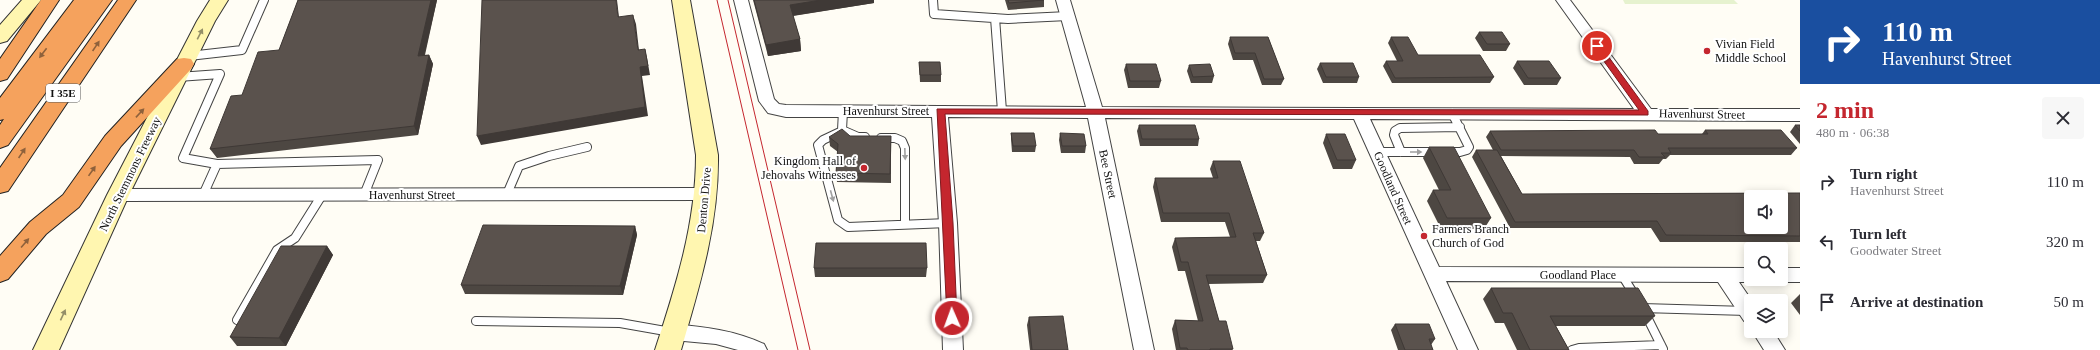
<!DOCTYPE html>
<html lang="en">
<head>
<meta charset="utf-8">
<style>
	body { margin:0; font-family:"Times New Roman",serif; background:#f7f7f7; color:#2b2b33; height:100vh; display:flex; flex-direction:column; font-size:15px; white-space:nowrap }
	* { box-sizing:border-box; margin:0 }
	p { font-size:13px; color:#7c7c81 }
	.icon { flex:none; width:22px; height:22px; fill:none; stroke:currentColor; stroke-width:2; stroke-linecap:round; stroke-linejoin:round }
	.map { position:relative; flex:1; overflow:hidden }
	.drawer { display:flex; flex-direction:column; background:#fff; width:300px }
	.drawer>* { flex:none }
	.top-card { background:#1a4fa0; color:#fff; overflow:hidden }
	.tools { position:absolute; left:1744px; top:190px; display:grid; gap:8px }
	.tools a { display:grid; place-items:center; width:44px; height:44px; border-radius:4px; background:#fff; box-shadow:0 2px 10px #0003; font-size:20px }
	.pin { position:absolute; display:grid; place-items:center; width:34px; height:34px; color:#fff; margin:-17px; border:2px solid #fff; border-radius:50%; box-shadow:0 1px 4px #0007 }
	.me { position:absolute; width:44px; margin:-22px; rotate:358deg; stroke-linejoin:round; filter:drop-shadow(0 0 3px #0008) }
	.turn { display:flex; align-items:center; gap:14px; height:84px; padding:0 16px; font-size:18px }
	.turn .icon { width:52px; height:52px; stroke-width:2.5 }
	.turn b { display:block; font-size:28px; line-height:34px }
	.round { display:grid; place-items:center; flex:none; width:42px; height:42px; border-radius:4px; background:#f7f7f7 }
	.summary { display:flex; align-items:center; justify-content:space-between; height:68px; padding:0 16px }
	h1 { font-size:24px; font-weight:700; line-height:30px; color:#c4262e }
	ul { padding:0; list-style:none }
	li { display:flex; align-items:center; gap:12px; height:60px; padding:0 16px }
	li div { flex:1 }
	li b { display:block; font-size:15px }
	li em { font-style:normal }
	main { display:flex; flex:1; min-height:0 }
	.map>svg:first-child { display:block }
	.pitch { fill:#e6f2cf }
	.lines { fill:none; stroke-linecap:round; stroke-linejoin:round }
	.lane-casing { stroke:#444; stroke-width:10 }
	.street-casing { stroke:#444; stroke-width:2 }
	.secondary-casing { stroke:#333; stroke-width:2 }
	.highway-casing { stroke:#222; stroke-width:2 }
	.lane { stroke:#fff; stroke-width:8 }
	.street { fill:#fff; fill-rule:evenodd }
	.secondary { fill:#fff6b0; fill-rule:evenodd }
	.highway { fill:#f5a25d; fill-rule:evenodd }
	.tram { stroke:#c4262e; stroke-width:1 }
	.wall { fill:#4d4742 }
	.shaded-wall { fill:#3f3936 }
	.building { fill:#5a524d; stroke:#3f3936; fill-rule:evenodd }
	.oneway { fill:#948f68 }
	.oneway2 { fill:#8e613b }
	.oneway3 { fill:#a0a0a0 }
	.route { fill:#c4262e; stroke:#7f191e }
	.poi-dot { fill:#c4262e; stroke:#fff; stroke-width:1.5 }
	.labels { text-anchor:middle; stroke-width:4; stroke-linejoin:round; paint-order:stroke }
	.shield { fill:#fff; stroke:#585858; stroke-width:1 }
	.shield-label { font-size:11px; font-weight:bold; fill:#111 }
	.poi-label { font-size:12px; fill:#111; stroke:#fff; text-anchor:start }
	.street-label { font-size:12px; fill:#111; stroke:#fff }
</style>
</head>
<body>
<main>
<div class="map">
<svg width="1800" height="350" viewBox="0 0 1800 350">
	<rect width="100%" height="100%" fill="#fffdf5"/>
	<path class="pitch" d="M1623,0H1734L1738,4H1625Z"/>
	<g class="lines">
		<defs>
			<path id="lane" d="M933,0L934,14L1008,19L1068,16
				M995,18L1002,111
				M189,56L242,50L264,0
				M178,77L220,74L183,158L217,164L203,195
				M843,111L842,130L858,137H865
				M842,131L823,140L818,145L838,220L848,227L948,223
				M881,138H895L902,141L905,148V224
				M1377,152H1460L1467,150L1469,147L1452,113
				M1401,152L1394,135L1395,131L1400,128L1460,127
				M217,164L378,160L364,195
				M507,194L519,166L549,156L587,147
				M1622,275L1635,296
				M1642,308L1747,311
				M1645,313L1663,349
				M237,320L277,250L295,238L322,195
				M476,321L620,323L671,332
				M1572,350L1579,348L1661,345"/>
			<path id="street" d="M734,0H748L774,99L779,104L786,105L1086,107L1056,0H1070L1102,107L1634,109L1556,0H1570L1651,109H1800V121L1370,119L1439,267L1751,268V279H1758L1751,282H1739L1752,301L1751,323L1744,321L1718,282L1446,281L1478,350H1458L1354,119L1105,118L1154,350H1134L1088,118L948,117L957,223L963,350H943L939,223L932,117H786L768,113L759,101Z
				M707,188L713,189L716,194L713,199L707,200L118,201L112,200L109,195L112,190L118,189Z
				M1781,268H1800V282H1781L1774,280L1781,279Z
				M673,324C705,327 734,330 764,344L767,350H738L716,344L673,340L666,338L663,332L666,326Z
				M1752,331H1773L1785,350H1764Z"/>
			<path id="secondary" d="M22,0H41L7,41L0,43V25Z
				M210,0H228L215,21L129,195L59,350H33L107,195L197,21Z
				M672,0H690L718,155C719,223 700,285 681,350H655C676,286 696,223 696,155Z"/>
			<path id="highway" d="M41,0H59L7,79L0,81V59Z
				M74,0H93L91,4L93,0H112L8,145L0,148V125L4,119L0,120V98Z
				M118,0H136L8,191L0,193V168Z
				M184,58L191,59L194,64L191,69L121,146L79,207L46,234L8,279L0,282V256L30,222L63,195L105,136L177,59Z"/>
		</defs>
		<use href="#lane" class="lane-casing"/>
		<use href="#street" class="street-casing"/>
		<use href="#secondary" class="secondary-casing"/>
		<use href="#highway" class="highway-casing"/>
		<use href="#lane" class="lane"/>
		<use href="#street" class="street"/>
		<use href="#secondary" class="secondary"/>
		<use href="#highway" class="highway"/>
		<path class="tram" d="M717,0L798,350
			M728,0L810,350"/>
	</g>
	<path class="wall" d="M298,0H437L425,55H429L433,64L418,135L217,158L210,149L242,95L279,50Z
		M753,0H874V3L793,16L800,39L801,51L768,56Z
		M1005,0H1044V7L1008,10Z
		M1479,32L1510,44L1506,51H1483L1475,38Z
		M1230,37H1268L1284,79L1281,85H1262L1253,60H1233L1228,44Z
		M1391,37L1418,55L1494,77L1490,83H1392L1383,66L1386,61H1397L1388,43Z
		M1517,61L1561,78L1557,85H1524L1513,68Z
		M919,62L941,75V82H920Z
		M1320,63L1359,77L1357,83H1323L1317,69Z
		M1126,64L1161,81L1159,88H1128L1124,70Z
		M1189,65L1214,76L1212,83H1191L1187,71Z
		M1139,125L1199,139L1198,146H1140L1137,131Z
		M1795,125H1800V144L1790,132Z
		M1705,130L1797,148L1791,155H1670L1666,159H1663L1659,164H1634L1630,157L1501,156L1522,194L1800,193V242H1660L1651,228H1510L1472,157L1476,150H1493L1486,137L1490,131L1658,134H1702Z
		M1011,133L1036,146L1035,152H1012L1011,139Z
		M1060,133L1086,146L1085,153H1061L1059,140Z
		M1326,134L1356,160L1352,169H1333L1323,143Z
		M850,136H891V183L837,182L836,173L838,152L830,146L829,137Z
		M1429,147L1491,218L1484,229H1441L1427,201L1433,190H1439L1423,158Z
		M1213,161L1264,233L1260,241H1256L1267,275L1263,283L1208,284L1219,321L1233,349L1232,350H1176L1172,329L1175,320L1198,321L1185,271H1178L1172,247L1175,238L1230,237L1225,222H1161L1153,187L1155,178H1213L1210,169Z
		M635,226L637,235L623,295L465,294L461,285Z
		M327,246L333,255L286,346H237L230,337Z
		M814,268H927L926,277H815Z
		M1491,288L1655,316L1645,326H1556L1569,350H1517L1504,323H1495L1483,299Z
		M1800,294V315L1791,303Z
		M1029,317L1068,350H1030L1027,325Z
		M1395,324L1435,339L1431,345L1433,350H1398L1391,330Z"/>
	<path class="shaded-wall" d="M431,0H437L422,65L418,56Z
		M616,0H617L620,26L618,17Z
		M821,0H874V3L791,16L790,5Z
		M633,15L636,24L640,59L638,50Z
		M800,39L801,51L768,56L766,45Z
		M645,49L647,58L650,75L642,76L648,116L481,145L477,136L640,67Z
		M429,55L433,64L418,135L414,126Z
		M635,226L637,235L623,295L620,286Z
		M327,246L333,255L286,346L279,338Z"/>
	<path class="building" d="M298,0H431L418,56L429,55L414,126L210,149L231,96L242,95L258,52L279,50Z
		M482,0H616L618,17L633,15L638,50L645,49L648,66L640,67L645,107L477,136Z
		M754,0H821L790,5L800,39L766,45Z
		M1008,0H1044L1009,3Z
		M1479,32H1502L1510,44H1487Z
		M1230,37H1268L1284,79H1264L1255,53H1235Z
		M1391,37H1408L1418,55H1480L1494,77L1395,78L1386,61H1403Z
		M1517,61H1549L1561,78H1528Z
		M919,62H940L941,75H920Z
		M1320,63H1353L1359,77H1326Z
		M1126,64H1156L1161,81H1130Z
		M1210,64L1214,76L1193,77L1189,65Z
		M1139,125H1195L1199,139H1142Z
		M1795,125H1800V131Z
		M842,129L850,136H891L890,174L836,173L838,144L829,137Z
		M1655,130L1658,134H1708L1705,130H1781L1797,148H1668L1671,153H1661L1665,157H1639L1634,150H1501L1490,131Z
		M1011,133H1034L1036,146H1013Z
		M1060,133L1084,134L1086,146H1062Z
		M1326,134H1345L1356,160H1337Z
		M1429,147H1454L1491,218H1447L1433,190H1451Z
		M1476,150H1497L1522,194L1800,193V236L1666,235L1657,221L1515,222ZM1751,197H1781V227H1751Z
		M1213,161H1240L1264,233H1253L1267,275H1206L1219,321H1226L1233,349H1210V350H1188L1187,348H1180L1175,320L1203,321L1188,262H1181L1175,238L1236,237L1229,213H1163L1155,178H1218Z
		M483,225L635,226L620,286L461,285Z
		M816,243H926L927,268H814Z
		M281,246H327L279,338L230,337Z
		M1491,288H1638L1655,316H1550L1569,350H1530L1512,313H1503Z
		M1063,316L1068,350H1032L1029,317Z
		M1395,324H1429L1435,339H1429L1433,350H1405Z"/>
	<defs><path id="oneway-solid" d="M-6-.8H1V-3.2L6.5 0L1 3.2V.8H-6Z"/></defs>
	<g class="oneway">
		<use href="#oneway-solid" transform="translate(200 34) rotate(-63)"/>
		<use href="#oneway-solid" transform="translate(63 315) rotate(-65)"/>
	</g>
	<g class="oneway2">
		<use href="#oneway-solid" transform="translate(96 46) rotate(-56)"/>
		<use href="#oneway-solid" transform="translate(43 53) rotate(127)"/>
		<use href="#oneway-solid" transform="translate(140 113) rotate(-47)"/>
		<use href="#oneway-solid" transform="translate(22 153) rotate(-56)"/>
		<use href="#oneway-solid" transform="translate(92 171) rotate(-55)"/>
		<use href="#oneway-solid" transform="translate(25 243) rotate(-49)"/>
	</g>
	<g class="oneway3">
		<use href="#oneway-solid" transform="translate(1416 152)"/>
		<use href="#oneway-solid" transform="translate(905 154) rotate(88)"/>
		<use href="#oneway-solid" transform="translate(832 196) rotate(75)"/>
	</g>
	<path class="route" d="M1597,44L1600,45L1648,111V115L945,114L953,223L957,318L952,323L947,318L937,109L1639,110L1593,46Z"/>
	<g class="poi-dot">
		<circle cx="1707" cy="51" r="4"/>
		<circle cx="864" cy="168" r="4"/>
		<circle cx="1424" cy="236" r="4"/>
	</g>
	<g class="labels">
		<rect class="shield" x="46" y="84" width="34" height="18" rx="3"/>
		<g class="shield-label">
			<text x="63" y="97">I 35E</text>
		</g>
		<g class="poi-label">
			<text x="1715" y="48">Vivian Field<tspan x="1715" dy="14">Middle School</tspan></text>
			<text x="856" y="165" text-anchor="end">Kingdom Hall of<tspan x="856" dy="14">Jehovahs Witnesses</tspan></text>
			<text x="1432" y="233">Farmers Branch<tspan x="1432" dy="14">Church of God</tspan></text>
		</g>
		<g class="street-label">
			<text x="886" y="115">Havenhurst Street</text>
			<text transform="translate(1702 114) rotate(1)" y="4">Havenhurst Street</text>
			<text transform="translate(130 174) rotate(-64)" y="4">North Stemmons Freeway</text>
			<text transform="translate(1108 174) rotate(78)" y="4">Bee Street</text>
			<text transform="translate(1393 188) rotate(66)" y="4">Goodland Street</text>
			<text x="412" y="199">Havenhurst Street</text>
			<text transform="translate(704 200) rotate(-85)" y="4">Denton Drive</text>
			<text x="1578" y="279">Goodland Place</text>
		</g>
	</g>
</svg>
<div class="tools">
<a><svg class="icon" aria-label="sound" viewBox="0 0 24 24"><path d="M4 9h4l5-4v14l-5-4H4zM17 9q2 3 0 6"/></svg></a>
<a><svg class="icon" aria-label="search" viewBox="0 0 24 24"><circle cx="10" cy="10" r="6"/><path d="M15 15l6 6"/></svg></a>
<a><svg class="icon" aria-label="layers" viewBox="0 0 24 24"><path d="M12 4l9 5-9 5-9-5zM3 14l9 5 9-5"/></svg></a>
</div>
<div class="pin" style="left:1597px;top:46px;background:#d93025"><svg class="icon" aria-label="arrive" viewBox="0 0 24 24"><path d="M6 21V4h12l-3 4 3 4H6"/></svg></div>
<svg class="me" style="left:952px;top:318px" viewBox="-20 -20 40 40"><circle r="17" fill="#c4262e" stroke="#fff" stroke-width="3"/><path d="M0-11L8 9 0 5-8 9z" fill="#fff"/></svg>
</div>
<section class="drawer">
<div class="top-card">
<div class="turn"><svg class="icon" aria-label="right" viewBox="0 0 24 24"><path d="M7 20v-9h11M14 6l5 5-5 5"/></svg><div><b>110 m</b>Havenhurst Street</div></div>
</div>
<div class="summary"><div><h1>2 min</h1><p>480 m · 06:38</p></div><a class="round"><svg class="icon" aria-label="close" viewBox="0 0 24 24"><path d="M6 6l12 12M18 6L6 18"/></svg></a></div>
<ul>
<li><svg class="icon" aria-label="right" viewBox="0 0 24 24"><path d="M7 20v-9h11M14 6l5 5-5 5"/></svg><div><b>Turn right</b><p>Havenhurst Street</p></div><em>110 m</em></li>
<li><svg class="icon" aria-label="left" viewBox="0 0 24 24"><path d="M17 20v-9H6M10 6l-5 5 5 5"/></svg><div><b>Turn left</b><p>Goodwater Street</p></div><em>320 m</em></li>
<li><svg class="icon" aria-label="arrive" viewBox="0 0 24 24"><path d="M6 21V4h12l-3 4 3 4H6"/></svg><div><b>Arrive at destination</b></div><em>50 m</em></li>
</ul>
</section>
</main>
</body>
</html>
